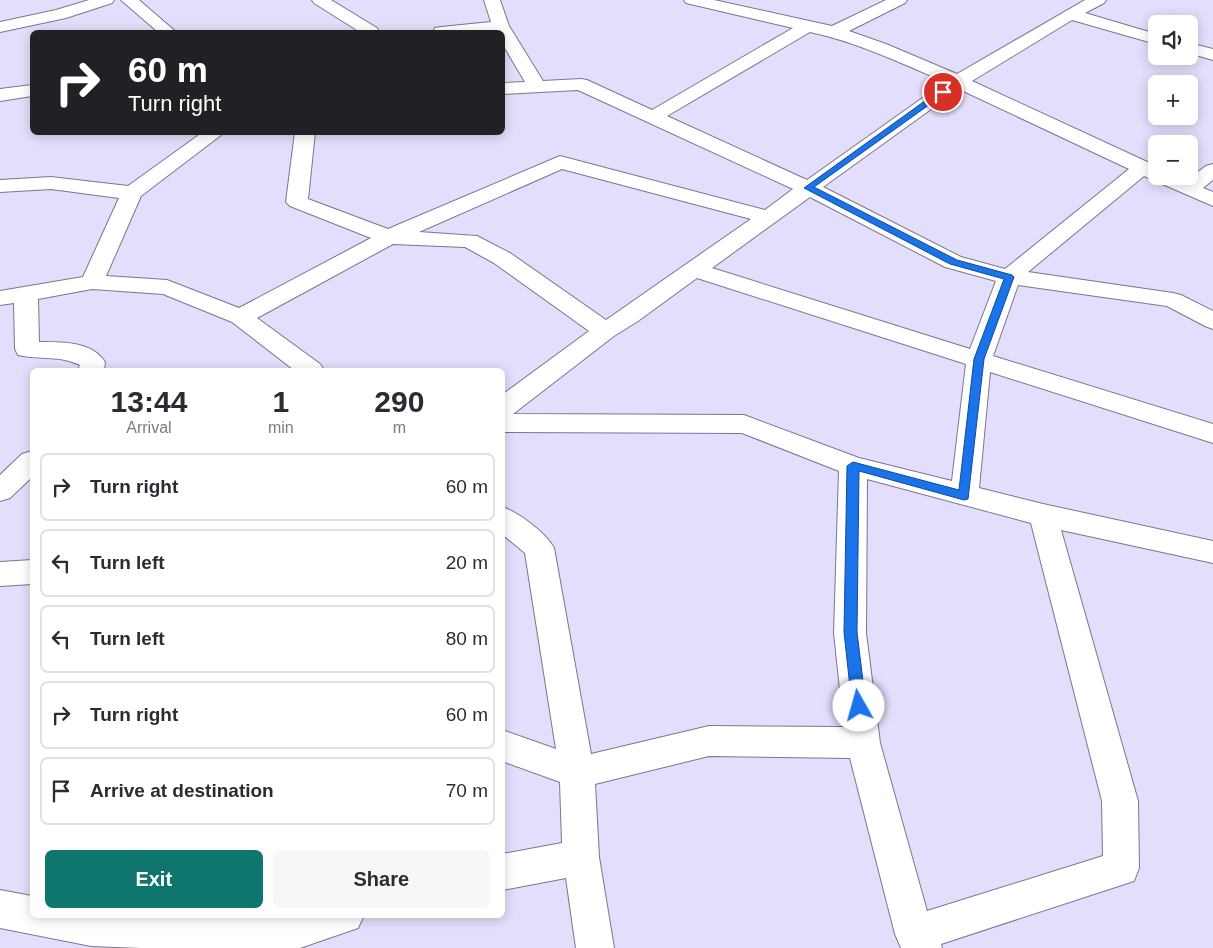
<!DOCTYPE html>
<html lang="en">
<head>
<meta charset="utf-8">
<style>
	body { margin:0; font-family:Arial,sans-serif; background:#f7f7f7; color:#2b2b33; height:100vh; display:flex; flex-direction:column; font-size:19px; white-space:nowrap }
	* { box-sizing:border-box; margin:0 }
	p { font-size:16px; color:#7c7c81 }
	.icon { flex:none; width:28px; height:28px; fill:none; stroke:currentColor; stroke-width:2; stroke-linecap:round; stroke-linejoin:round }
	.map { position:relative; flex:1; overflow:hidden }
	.side { position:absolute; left:30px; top:368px; width:475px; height:550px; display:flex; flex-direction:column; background:#fff; border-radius:8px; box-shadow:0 2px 12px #0003 }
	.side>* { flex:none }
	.hud { position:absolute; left:30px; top:30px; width:475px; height:105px; border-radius:8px; box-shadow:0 2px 12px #0003; background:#202124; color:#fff; overflow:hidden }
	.buttons { position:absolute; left:1148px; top:15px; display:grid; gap:10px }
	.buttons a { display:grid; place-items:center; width:50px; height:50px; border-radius:8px; background:#fff; box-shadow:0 2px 12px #0003; font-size:25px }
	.pin { position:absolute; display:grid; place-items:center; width:42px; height:42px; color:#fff; margin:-21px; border:2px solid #fff; border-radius:50%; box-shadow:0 1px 5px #0007 }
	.me { position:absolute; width:55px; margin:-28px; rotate:353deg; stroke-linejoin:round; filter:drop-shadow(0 0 4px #0008) }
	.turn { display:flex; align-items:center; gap:18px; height:105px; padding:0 15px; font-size:22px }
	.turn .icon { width:65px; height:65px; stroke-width:2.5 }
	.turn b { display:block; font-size:35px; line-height:42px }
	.eta { display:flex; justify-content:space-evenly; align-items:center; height:85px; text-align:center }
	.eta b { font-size:30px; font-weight:700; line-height:35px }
	.action { display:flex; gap:10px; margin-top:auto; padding:10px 15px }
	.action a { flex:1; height:58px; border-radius:8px; background:#0f766e; color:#fff; font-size:20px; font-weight:700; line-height:58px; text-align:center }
	.action a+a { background:#f7f7f7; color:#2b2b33 }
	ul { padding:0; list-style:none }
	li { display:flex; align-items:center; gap:15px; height:68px; margin:0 10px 8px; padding:0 5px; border:2px solid #e1e1e2; border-radius:8px }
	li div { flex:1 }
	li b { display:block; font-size:19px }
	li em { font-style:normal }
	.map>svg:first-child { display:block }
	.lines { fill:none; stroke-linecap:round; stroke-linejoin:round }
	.minor-casing { stroke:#7a7690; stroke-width:2 }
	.minor { fill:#fff; fill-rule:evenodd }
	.route { fill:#1a73e8; stroke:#114b97 }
</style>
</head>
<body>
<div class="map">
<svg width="1213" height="948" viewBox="0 0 1213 948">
	<rect width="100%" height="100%" fill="#e2defb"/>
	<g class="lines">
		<defs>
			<path id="minor" d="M89,0H114L112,3L66,18L0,32V22L56,10Z
				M121,0H139L176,32H158Z
				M312,0H331L377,28L379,32H360L314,3Z
				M484,0H500L509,26L543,81L581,79L587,80L652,110L793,28L686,3L684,0H714L832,26L886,0H907L905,3L849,31L886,44L957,74L1085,0H1106L1104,3L1085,13L1156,34V44L1072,20L972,81L1156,166V176H1178L1187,180L1206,166L1213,164V180L1203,188L1213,192V206L1144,176L1028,272L1173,293L1181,295L1213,311V329L1205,326L1167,306L1018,285L993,356L1213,424V443L990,372L979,488L1043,504L1213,541V563L1061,530L1138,801L1139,868L1134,881L941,944L942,948H901L895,934L850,758L709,756L595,784L599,857L614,948H576L566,878L502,890V854L562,843L560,782L502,761V730L556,749L525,553L502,534V507C518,512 546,533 554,548L591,754L709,726L844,727L834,633L839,471L742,433L502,432V395L589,331L494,263L465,247L393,244L257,318L320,364L324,370H294L232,322L163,294L92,289L38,299L39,342C61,342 92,341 105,362L104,370H78L80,365C59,355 40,360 18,355L15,349L14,303L0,305V291L83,277L119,198L51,189L0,192V180L51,177L128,186L203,132H225L141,196L106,276L167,280L239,308L371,238L290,206L286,202L295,132H315L308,199L388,229L560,156L765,210L793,189L578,90L502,94V83L525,82L502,43V32H433L435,28L441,27L491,22ZM810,32C857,42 901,63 945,82L807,180L667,116ZM959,89L1129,169L1005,269L961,257L823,187ZM562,169L751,219L606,320L510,253L477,236L419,232ZM810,197L945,267L996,281L970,349L712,268ZM697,278L966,364L952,481L859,458L744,415L513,414L614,336L638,321ZM867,479L1031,523L1102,801L1103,856L927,911L880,743L866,633Z
				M1189,43L1213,49V60L1189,53Z
				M32,85V96L0,101V89Z
				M32,451V477L10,498L0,501V475L22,454Z
				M32,560V584L0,586V562Z
				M0,890L32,896V915H364L358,928L300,948H141L91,946L0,928Z"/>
		</defs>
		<use href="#minor" class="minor-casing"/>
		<use href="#minor" class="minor"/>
	</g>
	<path class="route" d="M940,90L947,92L814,187L957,260L1012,275L1014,277L984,359L968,499L964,500L859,471L857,632L866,706L864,710L859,712L854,710L852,706L844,632L847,466L853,462L959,490L974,359L1004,279L950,264L804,188Z"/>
</svg>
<div class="buttons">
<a><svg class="icon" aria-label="sound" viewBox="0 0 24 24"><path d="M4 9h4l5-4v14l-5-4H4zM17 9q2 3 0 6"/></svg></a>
<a>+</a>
<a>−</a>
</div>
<div class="pin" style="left:943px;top:92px;background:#d93025"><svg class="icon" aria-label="arrive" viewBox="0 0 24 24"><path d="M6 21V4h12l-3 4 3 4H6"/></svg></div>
<svg class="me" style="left:859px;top:706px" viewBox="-20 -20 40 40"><circle r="19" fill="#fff"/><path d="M0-13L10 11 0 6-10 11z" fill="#1a73e8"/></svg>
<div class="hud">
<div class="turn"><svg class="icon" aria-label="right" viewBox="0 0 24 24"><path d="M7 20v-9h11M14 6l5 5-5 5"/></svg><div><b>60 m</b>Turn right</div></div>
</div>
<section class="side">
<div class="eta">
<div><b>13:44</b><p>Arrival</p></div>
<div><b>1</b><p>min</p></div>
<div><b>290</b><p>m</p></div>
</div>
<ul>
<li><svg class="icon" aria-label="right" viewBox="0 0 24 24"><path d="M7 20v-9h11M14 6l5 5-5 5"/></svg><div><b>Turn right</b></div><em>60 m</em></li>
<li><svg class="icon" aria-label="left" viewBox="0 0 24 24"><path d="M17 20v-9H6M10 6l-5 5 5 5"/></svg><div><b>Turn left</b></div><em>20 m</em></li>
<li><svg class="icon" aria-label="left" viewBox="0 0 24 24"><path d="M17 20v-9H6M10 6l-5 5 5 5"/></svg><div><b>Turn left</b></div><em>80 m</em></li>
<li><svg class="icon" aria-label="right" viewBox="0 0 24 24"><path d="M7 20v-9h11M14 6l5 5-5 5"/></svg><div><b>Turn right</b></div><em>60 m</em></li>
<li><svg class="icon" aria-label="arrive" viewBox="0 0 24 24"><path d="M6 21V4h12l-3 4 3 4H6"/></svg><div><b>Arrive at destination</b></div><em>70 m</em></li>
</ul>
<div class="action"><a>Exit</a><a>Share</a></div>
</section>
</div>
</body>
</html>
